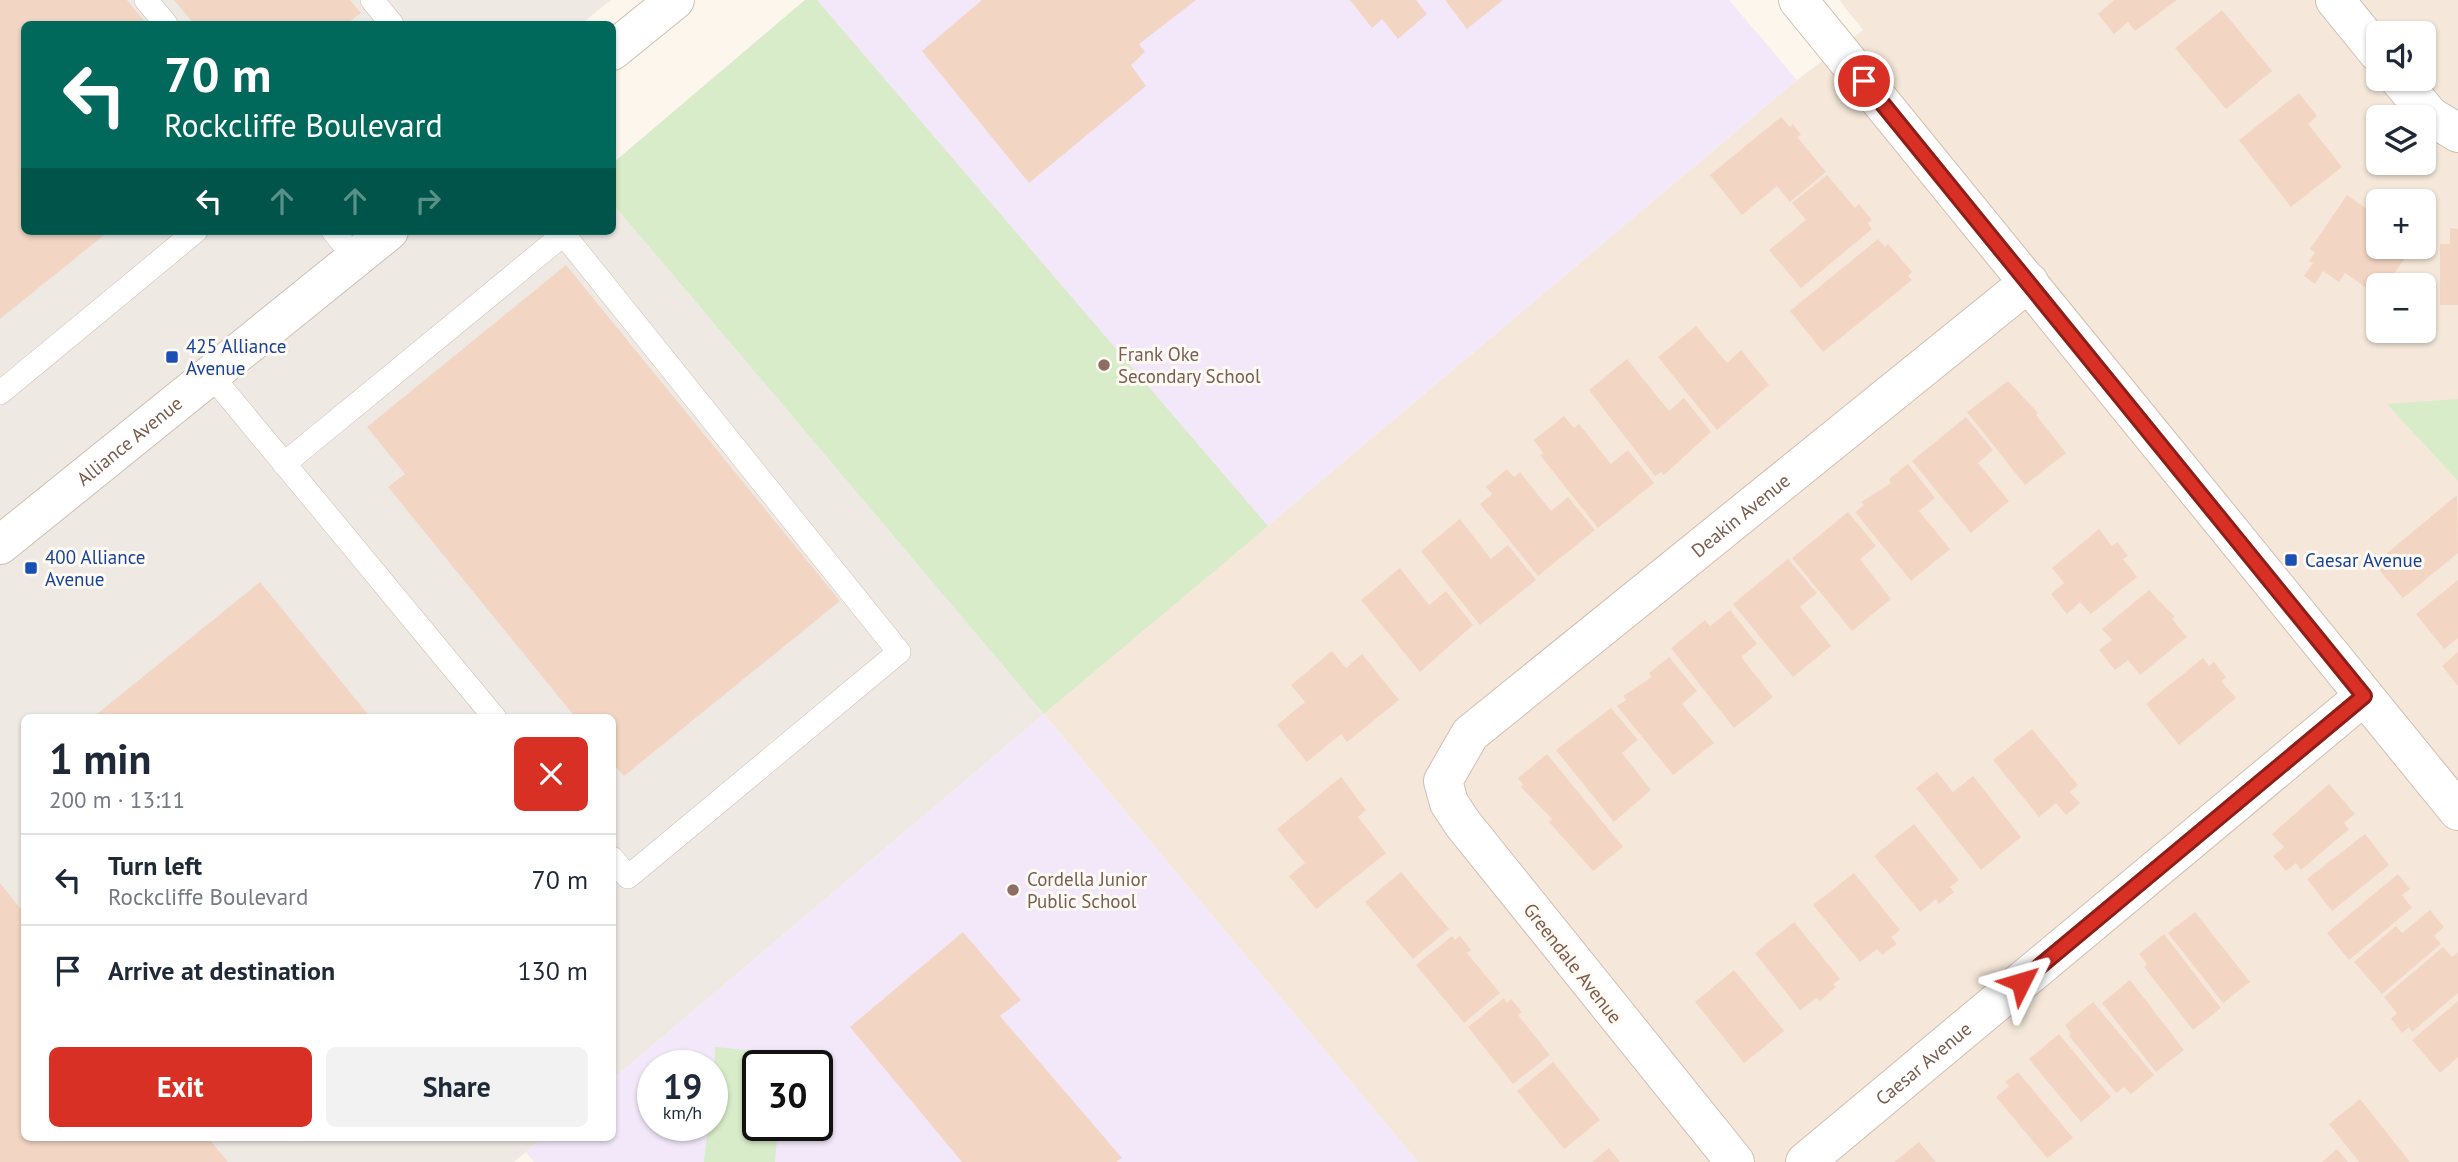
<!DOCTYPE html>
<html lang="en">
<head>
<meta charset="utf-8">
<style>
	body { margin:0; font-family:"PT Sans",sans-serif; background:#f2f2f3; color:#1f2937; height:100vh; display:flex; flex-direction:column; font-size:26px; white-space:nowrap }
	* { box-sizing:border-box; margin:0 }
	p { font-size:23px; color:#747a83 }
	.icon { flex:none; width:38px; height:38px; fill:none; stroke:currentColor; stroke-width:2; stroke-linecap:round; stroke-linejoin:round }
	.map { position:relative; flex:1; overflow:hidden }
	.details { position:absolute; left:21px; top:714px; width:595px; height:427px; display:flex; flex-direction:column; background:#fff; border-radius:10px; box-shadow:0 2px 5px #0004 }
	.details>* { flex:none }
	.guide { position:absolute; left:21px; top:21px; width:595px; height:214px; border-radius:10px; box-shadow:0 2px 5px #0004; background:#00695c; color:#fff; overflow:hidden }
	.buttons { position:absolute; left:2366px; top:21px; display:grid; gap:14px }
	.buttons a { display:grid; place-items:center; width:70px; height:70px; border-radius:10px; background:#fff; box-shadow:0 2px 5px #0004; font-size:35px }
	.speed { position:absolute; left:637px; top:1050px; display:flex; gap:14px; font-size:35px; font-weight:700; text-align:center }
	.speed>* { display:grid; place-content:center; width:91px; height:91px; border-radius:50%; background:#fff; box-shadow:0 2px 5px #0004; line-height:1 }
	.speed small { font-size:18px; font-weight:400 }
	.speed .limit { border:4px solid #111; border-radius:10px; background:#fff; color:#111 }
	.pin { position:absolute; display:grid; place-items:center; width:60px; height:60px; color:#fff; margin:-30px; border:4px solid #fff; border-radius:50%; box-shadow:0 2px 7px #0007 }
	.me { position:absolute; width:77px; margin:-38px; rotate:50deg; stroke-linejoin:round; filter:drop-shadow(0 0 5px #0008) }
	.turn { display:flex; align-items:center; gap:24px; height:147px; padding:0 28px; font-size:32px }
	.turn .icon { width:91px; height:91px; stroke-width:2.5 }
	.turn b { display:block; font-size:49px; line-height:60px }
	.lanes { display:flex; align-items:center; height:66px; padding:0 28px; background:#0003; justify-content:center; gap:35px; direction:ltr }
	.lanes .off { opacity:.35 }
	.round { display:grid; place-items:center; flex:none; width:74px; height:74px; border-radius:10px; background:#f2f2f3 }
	.head { display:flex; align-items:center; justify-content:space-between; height:119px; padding:0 28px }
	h1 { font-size:42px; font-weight:700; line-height:52px }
	.cta { display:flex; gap:14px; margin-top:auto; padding:14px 28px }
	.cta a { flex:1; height:80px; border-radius:10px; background:#d93025; color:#fff; font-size:28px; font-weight:700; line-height:80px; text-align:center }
	.cta a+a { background:#f2f2f3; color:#1f2937 }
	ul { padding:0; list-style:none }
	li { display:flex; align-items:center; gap:21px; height:91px; padding:0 28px; border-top:2px solid #e0e1e3 }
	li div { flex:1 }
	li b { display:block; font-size:26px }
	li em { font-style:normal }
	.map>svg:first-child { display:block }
	.residential { fill:#f5e8da; fill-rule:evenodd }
	.industrial { fill:#efe9e4 }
	.education { fill:#f3e8fa; fill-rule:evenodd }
	.green { fill:#d8ecc9 }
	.building { fill:#f3d5c3 }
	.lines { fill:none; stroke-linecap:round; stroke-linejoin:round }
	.service-casing { stroke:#d1beb0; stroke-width:24 }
	.minor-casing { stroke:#d1beb0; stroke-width:40 }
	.tertiary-casing { stroke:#d1beb0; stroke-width:40 }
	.service { stroke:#fff; stroke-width:23 }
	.minor { stroke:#fff; stroke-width:38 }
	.tertiary { stroke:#fff; stroke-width:38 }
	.route-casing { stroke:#8d1f18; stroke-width:18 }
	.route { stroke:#d93025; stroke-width:12 }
	.transit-dot { fill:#1a4fb4; stroke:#fffaf3; stroke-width:2.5 }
	.education-dot { fill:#8d6e63; stroke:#fffaf3; stroke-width:2.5 }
	.labels { text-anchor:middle; stroke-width:6; stroke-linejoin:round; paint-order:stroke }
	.transit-label { font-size:19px; fill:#164399; stroke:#fffaf3; text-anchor:start }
	.education-label { font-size:19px; fill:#785e54; stroke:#fffaf3; text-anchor:start }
	.street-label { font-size:19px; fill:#7a5c4d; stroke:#fffaf3 }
</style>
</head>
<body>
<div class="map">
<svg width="2458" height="1162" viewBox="0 0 2458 1162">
	<rect width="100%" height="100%" fill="#fdf6ec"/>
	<path class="residential" d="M1839,0H2458V1162H1418L1044,714L1797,80L1863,30ZM2378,33H2424V79H2378ZM2378,117H2424V163H2378ZM2378,201H2424V247H2378ZM2378,285H2424V331H2378Z"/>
	<path class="industrial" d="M0,0H611L581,24H24V231H612L613,204L1044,714L613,1079L612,718H24V1138H543L514,1162H0Z"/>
	<path class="education" d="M805,0H1729L1797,80L1044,714L1418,1162H534L526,1152L543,1138H612L613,1079L1044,714L613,204V163ZM653,1066H712V1125H653ZM758,1066H817V1125H758Z"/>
	<path class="green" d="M805,0H817L1268,526L1044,714L613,204V163Z
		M2458,399V481L2387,404Z
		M715,1047L786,1054L784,1066H758V1125H778L775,1162H704L708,1125H712Z"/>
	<path class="building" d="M0,0H127L147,24H24V231H109L0,319Z
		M174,0H350L361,13L346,24H194Z
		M982,0H1196L1139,44L1145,52L1131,65L1146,86L1029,183L922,51Z
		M1350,0H1416L1427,14L1398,39L1382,19L1372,28Z
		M1445,0H1503L1467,29Z
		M2114,0H2177L2135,31L2128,22L2114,34L2098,14Z
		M2222,10L2272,71L2226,109L2175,48Z
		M2299,93L2317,116L2308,124L2342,167L2291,207L2239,140Z
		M1781,117L1790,127L1793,124L1801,135L1797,137L1826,172L1790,202L1777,186L1742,215L1710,175Z
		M1827,175L1855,208L1859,204L1872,220L1868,223L1872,229L1801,288L1769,250L1806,220L1792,203Z
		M2347,195L2378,217V247H2413L2386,285H2378V296L2345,273L2339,282L2323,271L2315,284L2304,276L2313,263L2309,261L2315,252L2310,249Z
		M2450,228L2458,229V305H2440V244H2450Z
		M1878,239L1885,247L1888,244L1912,272L1908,276L1912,280L1823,352L1790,311Z
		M566,265L840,601L624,776L612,763V718H576L388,487L405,474L367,427Z
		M1696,326L1727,363L1741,350L1769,385L1717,430L1658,357Z
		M1627,359L1669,411L1684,398L1711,432L1664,475L1661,472L1655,476L1589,390Z
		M2008,381L2038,413L2036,415L2066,453L2025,485L1967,412Z
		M1564,416L1574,428L1579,424L1611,464L1628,450L1654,483L1598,528L1540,455L1543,453L1534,440Z
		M1966,417L1993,450L1978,463L2009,501L1971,533L1912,461Z
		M1908,464L1935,498L1919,511L1950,549L1911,581L1855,512L1864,505L1861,502L1891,483L1889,479Z
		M1507,469L1514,477L1520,472L1551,511L1568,497L1595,530L1538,576L1480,504L1492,494L1486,487Z
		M2457,495L2458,553L2403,598L2374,564Z
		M1848,512L1876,546L1860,559L1891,599L1852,631L1792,558Z
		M1460,519L1491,559L1508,545L1536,580L1480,625L1421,551Z
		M2099,529L2112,546L2117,542L2128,556L2123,559L2137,577L2091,614L2080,602L2067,614L2051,594L2064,583L2052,568Z
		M1788,559L1817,593L1800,607L1831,646L1793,677L1733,604Z
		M1400,568L1429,605L1446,591L1473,625L1420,672L1361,600Z
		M2458,580V638L2444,649L2416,614Z
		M260,582L371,718H92Z
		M2149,590L2175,617L2172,619L2187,637L2140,675L2128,660L2115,670L2099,650L2112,640L2102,629Z
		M1730,610L1757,644L1741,657L1773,697L1734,728L1671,648L1705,620L1710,626Z
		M1332,651L1346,668L1362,654L1399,700L1347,742L1341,734L1307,762L1277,725L1305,702L1291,685Z
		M2458,652V686L2442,666Z
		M1669,657L1697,691L1682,704L1714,743L1673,775L1617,706L1626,700L1623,696L1652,677L1649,673Z
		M2203,658L2209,666L2214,662L2226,677L2221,681L2236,698L2179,745L2146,704Z
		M1611,708L1638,740L1622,753L1651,790L1614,822L1556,750Z
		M2032,729L2078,785L2070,792L2080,803L2066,815L2056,803L2039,817L1993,760Z
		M1547,754L1623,847L1593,871L1549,822L1552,819L1521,787L1523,785L1518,778Z
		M1937,772L1953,792L1973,776L2021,837L1981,870L1916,788Z
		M1341,777L1366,810L1358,817L1386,853L1316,909L1289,876L1305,863L1277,829Z
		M2329,784L2355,814L2344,823L2349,829L2301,870L2296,863L2286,871L2273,856L2284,847L2272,834Z
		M1914,824L1959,880L1950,887L1954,892L1939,904L1936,899L1920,912L1874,856Z
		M2365,834L2389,865L2332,911L2307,879Z
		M1401,872L1449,929L1413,959L1365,902Z
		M1854,873L1900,930L1891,937L1897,944L1882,955L1877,949L1860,962L1813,905Z
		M2398,874L2410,889L2402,895L2412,908L2349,960L2327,933Z
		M0,883L24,913V1138H208L228,1162H0Z
		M2430,910L2444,927L2434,936L2441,944L2382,994L2354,962L2396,926L2402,933Z
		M2195,912L2250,982L2223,1003L2168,933Z
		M1794,922L1840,979L1833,984L1836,987L1820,1001L1817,998L1800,1010L1755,953Z
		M963,932L1021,1000L1000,1016L1122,1158L1116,1162H962L850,1027Z
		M2164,934L2221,1008L2193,1030L2144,967L2147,964L2139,954Z
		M1452,936L1455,940L1460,936L1471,950L1467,953L1500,993L1464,1023L1416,965Z
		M2443,947L2452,957L2458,952V993L2412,1032L2409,1027L2402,1033L2391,1019L2397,1013L2384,997Z
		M1734,970L1784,1031L1744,1063L1695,1002Z
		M2130,980L2184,1050L2156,1072L2102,1003Z
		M1504,998L1507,1003L1511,999L1522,1012L1518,1015L1550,1055L1513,1084L1468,1027Z
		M2458,1001V1057L2440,1073L2412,1040Z
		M2093,1002L2154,1075L2131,1094L2124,1087L2116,1093L2069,1036L2071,1033L2065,1025Z
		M2059,1034L2111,1097L2081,1122L2029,1059Z
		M1553,1062L1600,1120L1564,1149L1517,1091Z
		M2018,1072L2073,1138L2047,1158L1996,1097L2009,1086L2005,1082Z
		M2360,1099L2410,1162H2359L2329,1124Z
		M1919,1142L1936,1162H1894Z
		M1609,1148L1620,1162H1592Z
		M2337,1149L2348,1162H2322Z"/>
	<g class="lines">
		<defs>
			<path id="service" d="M146,0L166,24
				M372,0L392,24
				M333,231L355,258
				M561,231L899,652L628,877L612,858
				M211,375L495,718
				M0,393L196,231
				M284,464L564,234"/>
			<g id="minor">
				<path d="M1798,0L2458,811"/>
				<path d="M2335,0L2378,53"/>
				<path d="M2399,79L2430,116L2458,133"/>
				<path id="s1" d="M1735,1162L1463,824L1449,803L1443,781L1470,734L2029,282"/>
				<path id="s2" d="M1805,1162L2364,696"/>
			</g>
			<g id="tertiary">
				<path d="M612,51L675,0"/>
				<path id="s3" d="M0,545L389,231"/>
			</g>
		</defs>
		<use href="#service" class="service-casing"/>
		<use href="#minor" class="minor-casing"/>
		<use href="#tertiary" class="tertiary-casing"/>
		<use href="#service" class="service"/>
		<use href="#minor" class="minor"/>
		<use href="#tertiary" class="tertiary"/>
	</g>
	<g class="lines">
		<defs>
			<path id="route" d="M1864,81L2364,696L2021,982"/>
		</defs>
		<use href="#route" class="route-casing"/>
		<use href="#route" class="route"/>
	</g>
	<g class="transit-dot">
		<rect x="165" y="350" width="14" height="14" rx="3.5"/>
		<rect x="2284" y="553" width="14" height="14" rx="3.5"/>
		<rect x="24" y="561" width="14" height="14" rx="3.5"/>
	</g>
	<g class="education-dot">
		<circle cx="1104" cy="365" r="7"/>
		<circle cx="1013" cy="890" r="7"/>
	</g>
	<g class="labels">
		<g class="transit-label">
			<text x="186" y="353">425 Alliance<tspan x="186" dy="22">Avenue</tspan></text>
			<text x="45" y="564">400 Alliance<tspan x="45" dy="22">Avenue</tspan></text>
			<text x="2305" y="567">Caesar Avenue</text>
		</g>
		<g class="education-label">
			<text x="1118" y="361">Frank Oke<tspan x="1118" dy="22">Secondary School</tspan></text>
			<text x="1027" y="886">Cordella Junior<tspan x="1027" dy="22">Public School</tspan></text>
		</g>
		<g class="street-label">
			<text dy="7" stroke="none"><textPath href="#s3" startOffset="166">Alliance Avenue</textPath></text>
			<text dy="7" stroke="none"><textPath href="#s1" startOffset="884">Deakin Avenue</textPath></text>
			<text transform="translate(1573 963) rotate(52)" y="7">Greendale Avenue</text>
			<text dy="7" stroke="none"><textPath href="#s2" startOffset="154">Caesar Avenue</textPath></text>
		</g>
	</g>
</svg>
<div class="buttons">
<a><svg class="icon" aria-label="sound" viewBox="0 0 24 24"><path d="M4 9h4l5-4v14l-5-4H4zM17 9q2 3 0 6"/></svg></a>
<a><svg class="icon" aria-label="layers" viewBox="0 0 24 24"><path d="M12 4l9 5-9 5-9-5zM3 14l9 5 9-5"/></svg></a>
<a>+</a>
<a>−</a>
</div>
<div class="speed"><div>19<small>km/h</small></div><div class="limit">30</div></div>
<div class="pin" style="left:1864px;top:81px;background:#d93025"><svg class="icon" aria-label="arrive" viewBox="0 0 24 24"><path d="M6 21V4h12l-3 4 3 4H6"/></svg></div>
<svg class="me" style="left:2021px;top:982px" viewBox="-20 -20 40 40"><path d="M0-17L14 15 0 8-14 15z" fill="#d93025" stroke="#fff" stroke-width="4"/></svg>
<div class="guide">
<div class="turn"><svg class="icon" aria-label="left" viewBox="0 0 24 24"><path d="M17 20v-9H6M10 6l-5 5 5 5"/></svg><div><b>70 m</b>Rockcliffe Boulevard</div></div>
<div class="lanes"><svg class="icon" aria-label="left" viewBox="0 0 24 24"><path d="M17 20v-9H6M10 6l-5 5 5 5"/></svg><svg class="icon off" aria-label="ahead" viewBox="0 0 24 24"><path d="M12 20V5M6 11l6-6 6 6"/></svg><svg class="icon off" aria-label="ahead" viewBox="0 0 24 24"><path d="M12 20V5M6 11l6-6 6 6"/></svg><svg class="icon off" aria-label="right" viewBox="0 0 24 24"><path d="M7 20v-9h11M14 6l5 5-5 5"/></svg></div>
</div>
<section class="details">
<div class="head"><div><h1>1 min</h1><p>200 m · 13:11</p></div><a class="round" style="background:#d93025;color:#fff"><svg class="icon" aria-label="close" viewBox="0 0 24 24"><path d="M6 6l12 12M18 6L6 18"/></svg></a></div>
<ul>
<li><svg class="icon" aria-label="left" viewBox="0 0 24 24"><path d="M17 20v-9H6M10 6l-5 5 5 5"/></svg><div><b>Turn left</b><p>Rockcliffe Boulevard</p></div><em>70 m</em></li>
<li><svg class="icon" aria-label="arrive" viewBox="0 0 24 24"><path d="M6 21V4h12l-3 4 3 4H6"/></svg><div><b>Arrive at destination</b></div><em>130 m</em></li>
</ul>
<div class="cta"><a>Exit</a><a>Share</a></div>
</section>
</div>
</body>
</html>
